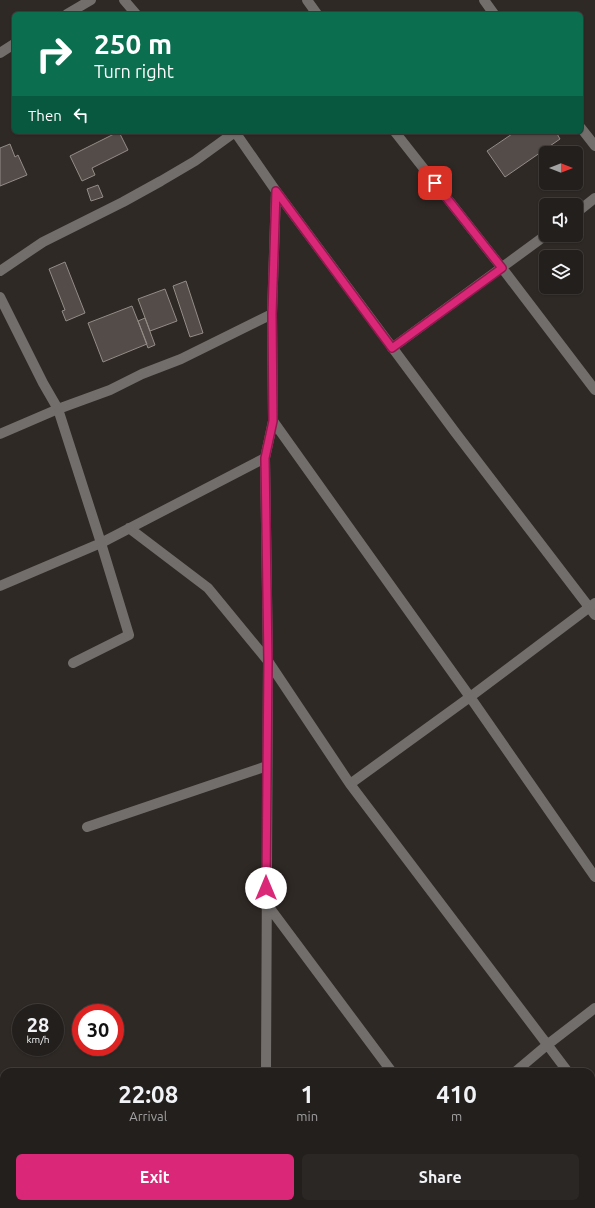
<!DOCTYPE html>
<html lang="en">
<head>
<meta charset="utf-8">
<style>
	body { margin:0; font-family:Ubuntu,sans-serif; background:#2b2725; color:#f1f3f6; height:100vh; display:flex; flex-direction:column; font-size:15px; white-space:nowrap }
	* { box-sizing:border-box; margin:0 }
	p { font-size:13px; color:#a3a2a3 }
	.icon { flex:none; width:22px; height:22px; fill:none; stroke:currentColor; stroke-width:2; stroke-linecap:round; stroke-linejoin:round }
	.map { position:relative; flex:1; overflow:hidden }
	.sheet { position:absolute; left:0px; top:1068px; width:595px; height:140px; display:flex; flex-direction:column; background:#231f1c; border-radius:12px 12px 0 0; box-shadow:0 1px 3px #0004,0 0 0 1px #403d3b }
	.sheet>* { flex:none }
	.top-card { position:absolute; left:12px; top:12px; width:571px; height:122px; border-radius:6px; box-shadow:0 1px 3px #0004,0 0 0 1px #403d3b; background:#0b6e4f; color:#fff; overflow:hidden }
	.needle { width:26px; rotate:90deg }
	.tools { position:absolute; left:539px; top:146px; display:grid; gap:8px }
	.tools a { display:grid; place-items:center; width:44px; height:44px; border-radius:6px; background:#231f1c; box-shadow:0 1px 3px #0004,0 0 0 1px #403d3b; font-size:20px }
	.speed { position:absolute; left:12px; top:1004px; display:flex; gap:8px; font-size:20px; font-weight:700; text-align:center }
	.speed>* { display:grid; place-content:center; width:52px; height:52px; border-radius:50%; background:#231f1c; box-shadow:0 1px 3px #0004,0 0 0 1px #403d3b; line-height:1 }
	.speed small { font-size:10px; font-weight:400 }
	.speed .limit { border:6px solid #d22; background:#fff; color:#111 }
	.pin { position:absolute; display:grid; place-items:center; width:34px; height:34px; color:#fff; margin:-17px; border-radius:8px; box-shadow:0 2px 6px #0006 }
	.me { position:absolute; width:44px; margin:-22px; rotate:0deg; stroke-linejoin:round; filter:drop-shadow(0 0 3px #0008) }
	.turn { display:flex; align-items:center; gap:14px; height:84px; padding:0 16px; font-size:18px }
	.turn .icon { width:52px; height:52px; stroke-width:2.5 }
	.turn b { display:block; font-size:28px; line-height:34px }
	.then { display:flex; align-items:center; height:38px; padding:0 16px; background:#0003; gap:8px; font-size:15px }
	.eta { display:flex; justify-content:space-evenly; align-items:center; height:68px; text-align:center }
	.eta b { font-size:24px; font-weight:700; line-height:28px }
	.cta { display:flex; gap:8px; margin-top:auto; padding:8px 16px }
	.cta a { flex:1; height:46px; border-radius:6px; background:#db2777; color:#fff; font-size:16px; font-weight:700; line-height:46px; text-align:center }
	.cta a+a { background:#2b2725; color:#f1f3f6 }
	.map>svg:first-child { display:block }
	.building { fill:#534c48; stroke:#938c87 }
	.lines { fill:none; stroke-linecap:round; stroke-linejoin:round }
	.minor { stroke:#726e6c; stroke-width:10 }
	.route-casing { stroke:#8e194d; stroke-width:10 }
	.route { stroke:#db2777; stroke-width:7 }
</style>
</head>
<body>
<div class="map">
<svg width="595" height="1208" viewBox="0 0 595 1208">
	<rect width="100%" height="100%" fill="#2f2925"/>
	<path class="building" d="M118,132H119L128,150L92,168L95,175L82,181L70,156Z
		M515,132H556L560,139L505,177L487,151Z
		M10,144L15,157L18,155L27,175L0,186V148Z
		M98,185L103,197L91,201L87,189Z
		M65,262L85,313L66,321L62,311L65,310L49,269Z
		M186,281L203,333L190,337L173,286Z
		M165,289L177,321L150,331L138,299Z
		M132,306L147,344L103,362L88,323Z
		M145,318L155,345L148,348L138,321Z"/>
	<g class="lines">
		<path class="minor" d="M124,0L136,14
			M307,0L317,14
			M484,0L494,14
			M67,14L91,0
			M0,53L14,44
			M581,128L595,146
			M235,132L276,191L455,432L595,615
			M395,132L502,268L595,390
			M576,213L595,198
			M0,271L43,242L123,202L161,181L195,161L235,132
			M0,297L43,383L58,409L101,543L129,635L73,663
			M392,348L546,235
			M273,421L470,697L595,877
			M0,434L58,409L110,390L142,374L181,359L272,314
			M129,528L208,588L268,661L350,784L568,1072
			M0,586L101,543L265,458
			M350,784L470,697L595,603
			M87,827L267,766
			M266,903L392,1072
			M266,1072L268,661L265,458L273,421L272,314L276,191
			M515,1072L547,1045L595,1008
			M591,1103L595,1108
			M0,1175L4,1183
			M14,1204L16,1208
			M266,1204V1208
			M491,1204L494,1208"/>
	</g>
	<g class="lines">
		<defs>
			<path id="route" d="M266,888L268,661L265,458L273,421L272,314L276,191L392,348L502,268L435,183"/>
		</defs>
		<use href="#route" class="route-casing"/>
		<use href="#route" class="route"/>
	</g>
</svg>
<div class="tools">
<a><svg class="needle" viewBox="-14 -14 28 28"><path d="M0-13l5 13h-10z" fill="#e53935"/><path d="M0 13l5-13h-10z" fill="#a3a2a3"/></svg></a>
<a><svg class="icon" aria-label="sound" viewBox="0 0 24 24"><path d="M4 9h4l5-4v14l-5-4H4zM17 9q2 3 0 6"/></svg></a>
<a><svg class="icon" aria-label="layers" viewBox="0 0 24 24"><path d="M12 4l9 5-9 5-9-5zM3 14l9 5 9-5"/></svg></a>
</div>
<div class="speed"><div>28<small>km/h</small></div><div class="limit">30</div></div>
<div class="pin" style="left:435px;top:183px;background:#d93025"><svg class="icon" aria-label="arrive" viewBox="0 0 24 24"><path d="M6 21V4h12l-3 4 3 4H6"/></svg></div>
<svg class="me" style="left:266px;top:888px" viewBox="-20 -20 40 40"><circle r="19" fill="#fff"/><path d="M0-13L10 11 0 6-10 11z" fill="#db2777"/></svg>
<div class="top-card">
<div class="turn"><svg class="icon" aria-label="right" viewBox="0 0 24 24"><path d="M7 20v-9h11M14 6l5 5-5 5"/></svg><div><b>250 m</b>Turn right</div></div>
<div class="then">Then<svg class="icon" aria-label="left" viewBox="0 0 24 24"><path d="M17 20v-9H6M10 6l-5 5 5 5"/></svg></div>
</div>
<section class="sheet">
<div class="eta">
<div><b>22:08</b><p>Arrival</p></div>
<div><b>1</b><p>min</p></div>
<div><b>410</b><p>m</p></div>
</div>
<div class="cta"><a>Exit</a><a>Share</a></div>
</section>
</div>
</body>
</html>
